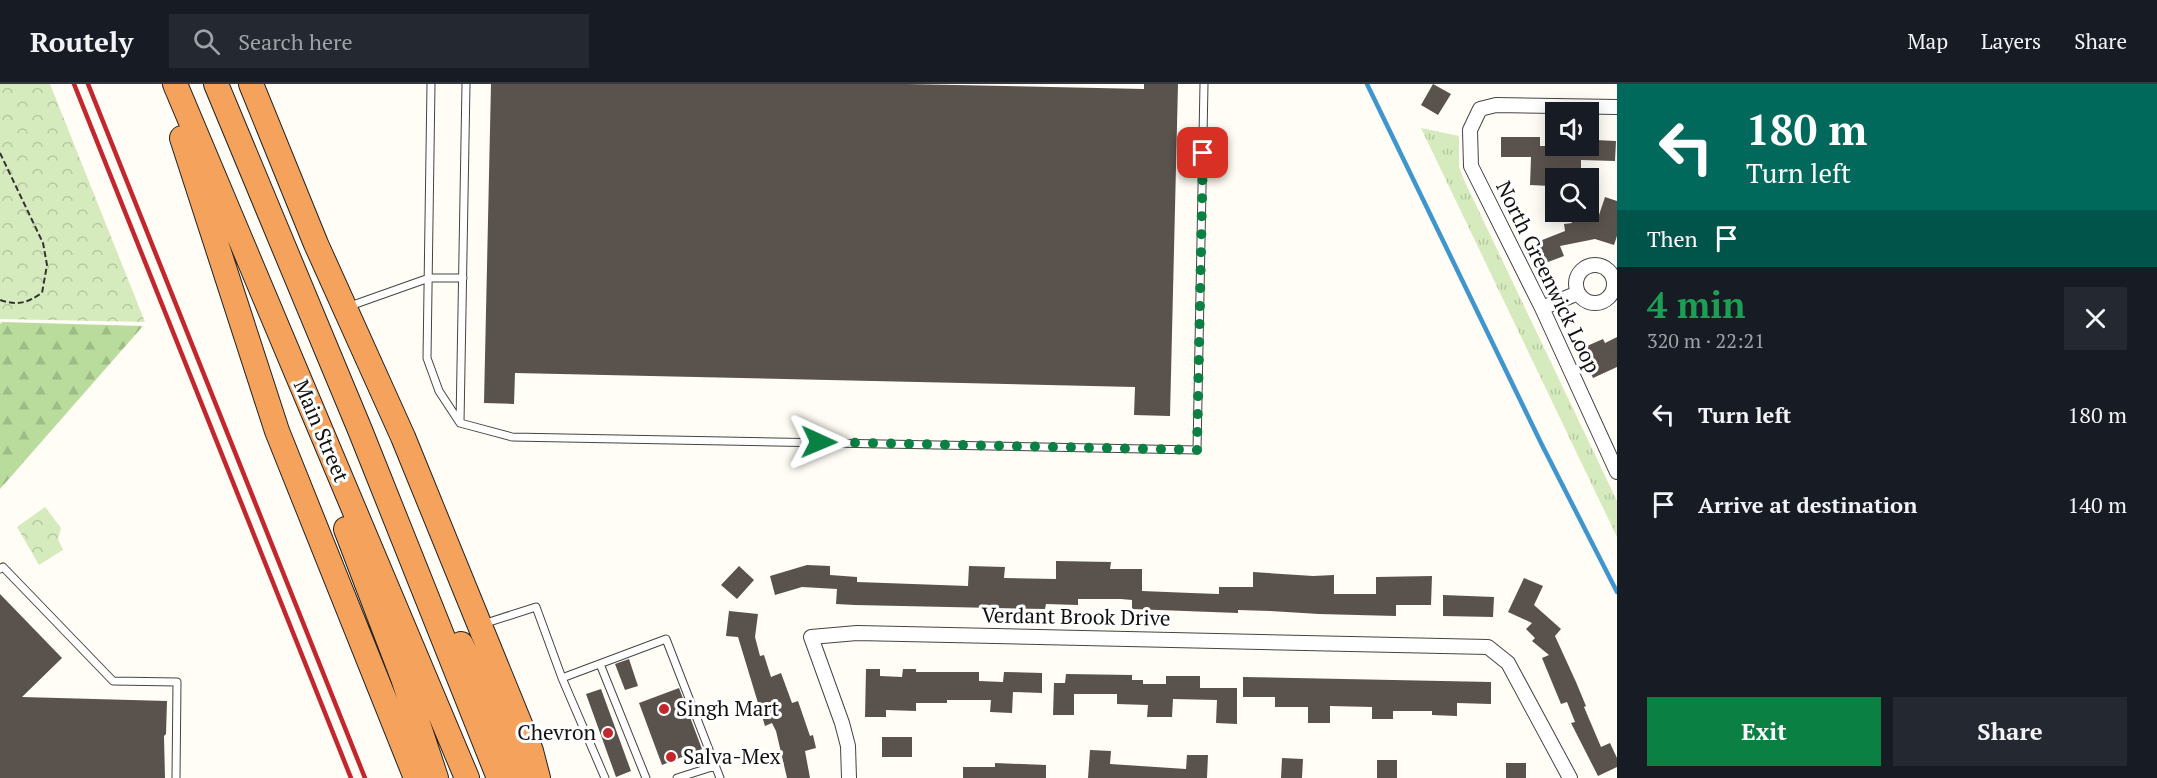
<!DOCTYPE html>
<html lang="en">
<head>
<meta charset="utf-8">
<style>
	body { margin:0; font-family:"PT Serif",serif; background:#242831; color:#f1f3f6; height:100vh; display:flex; flex-direction:column; font-size:22px; white-space:nowrap }
	* { box-sizing:border-box; margin:0 }
	p { font-size:20px; color:#9ea1a6 }
	.icon { flex:none; width:33px; height:33px; fill:none; stroke:currentColor; stroke-width:2; stroke-linecap:round; stroke-linejoin:round }
	.map { position:relative; flex:1; overflow:hidden }
	.panel { display:flex; flex-direction:column; background:#171b24; width:540px }
	.panel>* { flex:none }
	.banner { background:#00695c; color:#fff; overflow:hidden }
	.fabs { position:absolute; left:1545px; top:18px; display:grid; gap:12px }
	.fabs a { display:grid; place-items:center; width:54px; height:54px; border-radius:0px; background:#171b24; box-shadow:0 3px 15px #0003; font-size:30px }
	.pin { position:absolute; display:grid; place-items:center; width:51px; height:51px; color:#fff; margin:-26px; border-radius:12px; box-shadow:0 3px 9px #0006 }
	.me { position:absolute; width:66px; margin:-33px; rotate:91deg; stroke-linejoin:round; filter:drop-shadow(0 0 4px #0008) }
	.turn { display:flex; align-items:center; gap:21px; height:126px; padding:0 30px; font-size:27px }
	.turn .icon { width:78px; height:78px; stroke-width:2.5 }
	.turn b { display:block; font-size:42px; line-height:51px }
	.then { display:flex; align-items:center; height:57px; padding:0 30px; background:#0003; gap:12px; font-size:22px }
	.round { display:grid; place-items:center; flex:none; width:63px; height:63px; border-radius:0px; background:#242831 }
	.head { display:flex; align-items:center; justify-content:space-between; height:102px; padding:0 30px }
	h1 { font-size:36px; font-weight:700; line-height:45px; color:#1e9e55 }
	.cta { display:flex; gap:12px; margin-top:auto; padding:12px 30px }
	.cta a { flex:1; height:69px; border-radius:0px; background:#0b8043; color:#fff; font-size:24px; font-weight:700; line-height:69px; text-align:center }
	.cta a+a { background:#242831; color:#f1f3f6 }
	ul { padding:0; list-style:none }
	li { display:flex; align-items:center; gap:18px; height:90px; padding:0 30px }
	li div { flex:1 }
	li b { display:block; font-size:22px }
	li em { font-style:normal }
	header { display:flex; align-items:center; gap:36px; box-sizing:border-box; height:84px; padding:0 30px; background:#171b24; border-bottom:2px solid #363941 }
	header strong { font-size:28px }
	nav { display:flex; gap:33px; margin-inline-start:auto; font-size:21px }
	.search { width:420px; height:54px; background:#242831; display:flex; align-items:center; gap:15px; box-sizing:border-box; padding:0 21px; border-radius:0px; color:#9ea1a6; font-size:22px }
	main { display:flex; flex:1; min-height:0 }
	.map>svg:first-child { display:block }
	.grass { fill:url(#grass-tufts) }
	.forest { fill:url(#forest-firs) }
	.park { fill:url(#park-crowns) }
	.lines { fill:none; stroke-linecap:round; stroke-linejoin:round }
	.stream { stroke:#3f96cf; stroke-width:4.5 }
	.building { fill:#5a524d }
	.lane-casing { stroke:#444; stroke-width:9 }
	.street-casing { stroke:#444; stroke-width:16 }
	.highway-casing { stroke:#222; stroke-width:26 }
	.path { stroke:#333; stroke-width:2; stroke-dasharray:6 3; stroke-linecap:butt }
	.lane { stroke:#fff; stroke-width:7 }
	.street { stroke:#fff; stroke-width:14 }
	.highway { stroke:#f5a25d; stroke-width:24 }
	.rail { stroke:#c4262e; stroke-width:4.5 }
	.route { stroke:#0b8043; stroke-width:10; stroke-dasharray:0 18 }
	.poi-dot { fill:#c4262e; stroke:#fff; stroke-width:2 }
	.labels { text-anchor:middle; stroke-width:6; stroke-linejoin:round; paint-order:stroke }
	.street-label { font-size:21px; fill:#111; stroke:#fff }
	.poi-label { font-size:21px; fill:#111; stroke:#fff; text-anchor:start }
</style>
</head>
<body>
<header>
<strong>Routely</strong>
<div class="search"><svg class="icon" aria-label="search" viewBox="0 0 24 24"><circle cx="10" cy="10" r="6"/><path d="M15 15l6 6"/></svg>Search here</div>
<nav><a>Map</a><a>Layers</a><a>Share</a></nav>
</header>
<main>
<div class="map">
<svg width="1617" height="694" viewBox="0 0 1617 694">
	<defs>
		<pattern id="grass-tufts" width="24" height="20" patternUnits="userSpaceOnUse" patternTransform="scale(1.5)"><rect width="24" height="20" fill="#d5ebbd"/><path d="M3 7l-1-3M5 7V3M7 7l1-3M15 17l-1-3M17 17v-4M19 17l1-3" fill="none" stroke="#b6c8a1"/></pattern>
		<pattern id="forest-firs" width="22" height="20" patternUnits="userSpaceOnUse" patternTransform="scale(1.5)"><rect width="22" height="20" fill="#b9dc9c"/><path d="M5 1l3.5 6h-7zM16 11l3.5 6h-7z" fill="#9ebc85"/></pattern>
		<pattern id="park-crowns" width="20" height="18" patternUnits="userSpaceOnUse" patternTransform="scale(1.5)"><rect width="20" height="18" fill="#d5ebbd"/><path d="M2 6a3 3 0 1 1 6 0M12 15a3 3 0 1 1 6 0" fill="none" stroke="#b6c8a1"/></pattern>
	</defs>
	<rect width="100%" height="100%" fill="#fffdf5"/>
	<path class="grass" d="M1421,44L1459,52V83L1465,98L1617,417V453Z"/>
	<path class="forest" d="M2,238L143,242L0,405V240Z"/>
	<path class="park" d="M0,0H50L145,238L0,235Z
		M45,423L61,444L58,455L63,466L39,481L17,443Z"/>
	<g class="lines">
		<path class="stream" d="M1367,0L1542,361L1617,508"/>
	</g>
	<path class="building" d="M491,0H907L1144,5V0H1178L1170,332L1134,331L1135,303L515,289L514,320L484,319Z
		M1433,0L1451,10L1438,31L1421,21Z
		M1501,53H1540V62H1570V64H1595V56L1616,57L1615,77L1581,76V94H1551V102L1530,101L1531,73H1501Z
		M1605,113L1617,117V152L1614,161L1595,155L1560,162L1564,172L1540,181L1532,160L1565,147L1564,140L1572,139L1571,137L1599,131Z
		M1617,253V283L1593,294L1580,265L1603,255L1605,259Z
		M1056,477L1111,478L1110,485H1142V507L1191,509L1219,510V503H1253V488L1313,492L1334,491V510H1376V493L1432,492L1431,521H1396V532L1319,530L1270,527L1238,526V529L1132,525V516L1121,515H1078V521L1046,520L1045,525L855,521L836,520L837,505L802,503L775,511L770,492L807,481L830,482V491L857,493V498L968,502L969,482L1005,483L1004,494L1056,495Z
		M739,482L754,496L737,515L721,501Z
		M1524,494L1543,502L1534,521L1561,545L1555,552L1576,598L1586,622L1584,623L1601,663L1610,659L1617,674V683L1598,692L1571,639L1575,638L1567,618L1561,620L1542,574L1549,571L1532,557L1535,554L1526,545L1532,539L1508,528Z
		M0,510L62,574L22,613L167,617L166,650L164,652L165,694H0Z
		M1443,511L1494,513L1493,533L1443,532Z
		M729,527L758,530L755,553L760,572L764,571L771,593L781,589L792,619L798,617L810,652L813,651L816,664L805,667L810,694H787L776,647L772,639L765,642L738,553L726,552Z
		M629,575L638,602L625,606L615,580Z
		M866,585H880V592L902,593L903,585H916V588H979V597L1003,598L1004,588L1042,589V609L1013,608L1012,629L990,628L991,616H947V619H916V627L886,626V633H865Z
		M1066,590L1132,591V596H1143V600H1166V592H1200V604H1237V640L1216,639L1217,616L1173,615L1172,633H1147L1148,621L1117,620V610H1074V631H1053L1054,599H1065Z
		M1243,593L1491,598V620L1457,619V632L1432,631V627H1393V635H1372V623L1330,622V639H1308V623H1275V613H1243Z
		M679,604L702,665L662,681L639,619Z
		M601,605L631,687L616,693L586,610Z
		M882,653H912V673H882Z
		M1090,666L1111,667L1110,680L1186,685L1187,671H1208L1207,694H1088Z
		M1282,674L1303,675L1302,694H1281Z
		M1377,676H1397V694H1377Z
		M995,679L1046,681V694H963V683H995Z
		M1506,679H1526V694H1506Z"/>
	<g class="lines">
		<defs>
			<path id="lane" d="M431,0L427,274L439,307L460,339L512,353L1197,366L1204,0
				M350,222L429,194H463
				M460,339L466,0
				M0,485L3,483L113,597L177,598L176,694
				M483,540L536,523L562,594L605,694
				M600,580L646,694
				M562,594L666,555L720,694
				M677,694L715,682"/>
			<path id="street" d="M1617,23L1496,21L1480,25L1470,46L1471,82L1542,224L1617,388
				M1576 200a19 19 0 1 1 38 0a19 19 0 1 1-38 0Z
				M1542,224L1578,209
				M849,694L848,662L842,639L811,553L857,549L1488,563L1508,579L1570,694"/>
			<path id="highway" d="M175,0L467,694
				M216,0L360,346L499,694
				M251,0L316,160L403,353L531,667L538,694
				M182,54L277,347L416,694
				M346,445L403,594L436,694
				M461,560L523,694"/>
		</defs>
		<use href="#lane" class="lane-casing"/>
		<use href="#street" class="street-casing"/>
		<use href="#highway" class="highway-casing"/>
		<path class="path" d="M0,69L43,159L47,181L42,209C26,219 19,222 0,216"/>
		<use href="#lane" class="lane"/>
		<use href="#street" class="street"/>
		<use href="#highway" class="highway"/>
		<path class="rail" d="M74,0L351,694
			M88,0L365,694"/>
	</g>
	<g class="lines">
		<path class="route" d="M819,358L1197,366L1203,69"/>
	</g>
	<g class="poi-dot">
		<circle cx="664" cy="625" r="6"/>
		<circle cx="608" cy="649" r="6"/>
		<circle cx="671" cy="673" r="6"/>
	</g>
	<g class="labels">
		<g class="street-label">
			<text transform="translate(1548 193) rotate(64)" y="7">North Greenwick Loop</text>
			<text transform="translate(321 347) rotate(67)" y="7">Main Street</text>
			<text transform="translate(1076 533) rotate(1)" y="7">Verdant Brook Drive</text>
		</g>
		<g class="poi-label">
			<text x="676" y="632">Singh Mart</text>
			<text x="596" y="656" text-anchor="end">Chevron</text>
			<text x="683" y="680">Salva-Mex</text>
		</g>
	</g>
</svg>
<div class="fabs">
<a><svg class="icon" aria-label="sound" viewBox="0 0 24 24"><path d="M4 9h4l5-4v14l-5-4H4zM17 9q2 3 0 6"/></svg></a>
<a><svg class="icon" aria-label="search" viewBox="0 0 24 24"><circle cx="10" cy="10" r="6"/><path d="M15 15l6 6"/></svg></a>
</div>
<div class="pin" style="left:1203px;top:69px;background:#d93025"><svg class="icon" aria-label="arrive" viewBox="0 0 24 24"><path d="M6 21V4h12l-3 4 3 4H6"/></svg></div>
<svg class="me" style="left:819px;top:358px" viewBox="-20 -20 40 40"><path d="M0-17L14 15 0 8-14 15z" fill="#0b8043" stroke="#fff" stroke-width="4"/></svg>
</div>
<section class="panel">
<div class="banner">
<div class="turn"><svg class="icon" aria-label="left" viewBox="0 0 24 24"><path d="M17 20v-9H6M10 6l-5 5 5 5"/></svg><div><b>180 m</b>Turn left</div></div>
<div class="then">Then<svg class="icon" aria-label="arrive" viewBox="0 0 24 24"><path d="M6 21V4h12l-3 4 3 4H6"/></svg></div>
</div>
<div class="head"><div><h1>4 min</h1><p>320 m · 22:21</p></div><a class="round"><svg class="icon" aria-label="close" viewBox="0 0 24 24"><path d="M6 6l12 12M18 6L6 18"/></svg></a></div>
<ul>
<li><svg class="icon" aria-label="left" viewBox="0 0 24 24"><path d="M17 20v-9H6M10 6l-5 5 5 5"/></svg><div><b>Turn left</b></div><em>180 m</em></li>
<li><svg class="icon" aria-label="arrive" viewBox="0 0 24 24"><path d="M6 21V4h12l-3 4 3 4H6"/></svg><div><b>Arrive at destination</b></div><em>140 m</em></li>
</ul>
<div class="cta"><a>Exit</a><a>Share</a></div>
</section>
</main>
</body>
</html>
